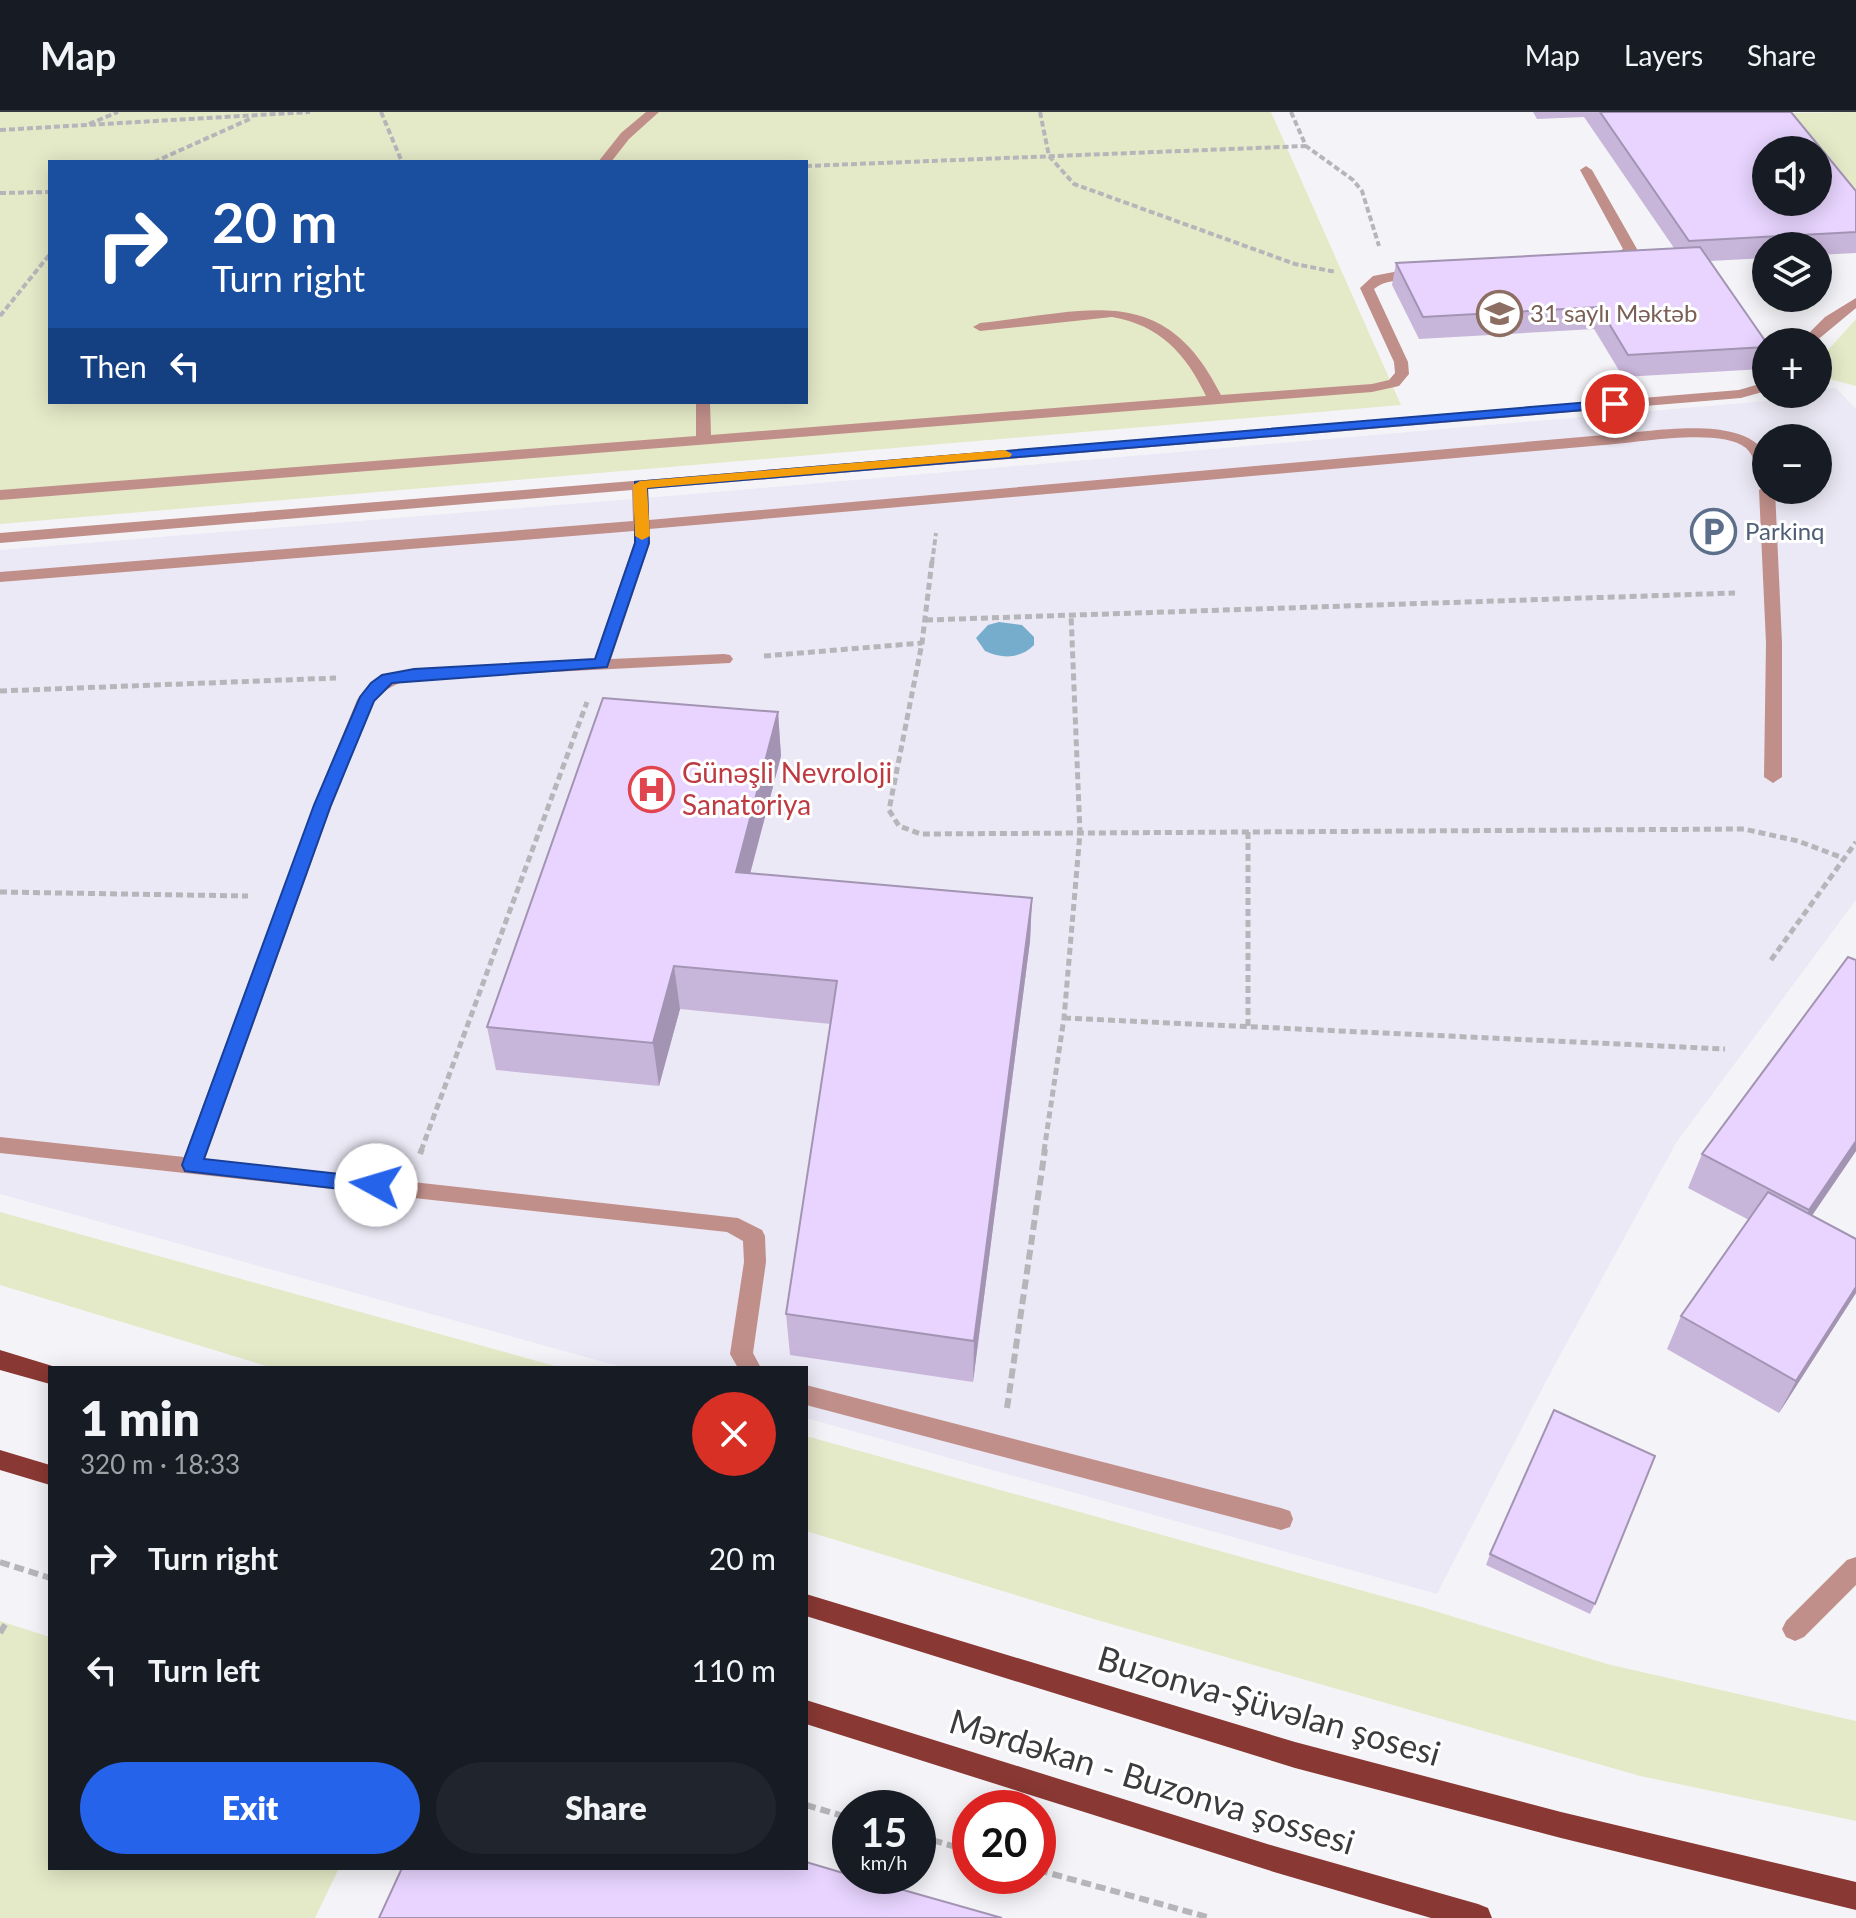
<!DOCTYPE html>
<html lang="en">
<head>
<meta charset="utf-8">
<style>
	body { margin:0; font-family:Lato,sans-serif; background:#20242c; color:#f1f3f6; height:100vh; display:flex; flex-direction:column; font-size:30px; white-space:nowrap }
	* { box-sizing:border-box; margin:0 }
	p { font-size:26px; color:#9ea1a6 }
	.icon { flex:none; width:44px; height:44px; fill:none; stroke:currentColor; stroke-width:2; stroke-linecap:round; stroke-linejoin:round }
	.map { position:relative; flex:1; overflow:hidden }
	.details { position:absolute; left:48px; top:1254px; width:760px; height:504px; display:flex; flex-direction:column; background:#171b24; border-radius:0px; box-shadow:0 4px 20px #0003 }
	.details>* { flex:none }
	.banner { position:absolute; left:48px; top:48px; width:760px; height:244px; border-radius:0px; box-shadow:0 4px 20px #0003; background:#1a4fa0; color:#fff; overflow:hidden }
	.fabs { position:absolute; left:1752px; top:24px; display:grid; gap:16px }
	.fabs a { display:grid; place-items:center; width:80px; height:80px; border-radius:50%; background:#171b24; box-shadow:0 4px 20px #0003; font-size:40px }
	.speed { position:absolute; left:832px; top:1678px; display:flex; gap:16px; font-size:40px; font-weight:700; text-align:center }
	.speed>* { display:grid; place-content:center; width:104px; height:104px; border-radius:50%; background:#171b24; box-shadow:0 4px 20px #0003; line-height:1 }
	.speed small { font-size:20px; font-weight:400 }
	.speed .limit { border:12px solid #d22; background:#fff; color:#111 }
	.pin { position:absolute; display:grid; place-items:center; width:68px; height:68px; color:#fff; margin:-34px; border:4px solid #fff; border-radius:50%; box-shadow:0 2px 8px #0007 }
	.me { position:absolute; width:88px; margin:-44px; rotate:276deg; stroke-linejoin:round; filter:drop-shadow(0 0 6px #0008) }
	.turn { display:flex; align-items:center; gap:28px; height:168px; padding:0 32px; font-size:36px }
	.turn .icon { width:104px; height:104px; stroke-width:2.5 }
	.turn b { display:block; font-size:56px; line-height:68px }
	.then { display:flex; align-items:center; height:76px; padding:0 32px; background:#0003; gap:16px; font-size:30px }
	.round { display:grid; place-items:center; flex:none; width:84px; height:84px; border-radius:42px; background:#20242c }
	.head { display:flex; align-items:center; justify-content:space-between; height:136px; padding:0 32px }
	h1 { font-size:48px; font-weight:800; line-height:60px }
	.cta { display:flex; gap:16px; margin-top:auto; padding:16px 32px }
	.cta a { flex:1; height:92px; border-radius:48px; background:#2563eb; color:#fff; font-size:32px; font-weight:800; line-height:92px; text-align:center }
	.cta a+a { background:#20242c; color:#f1f3f6 }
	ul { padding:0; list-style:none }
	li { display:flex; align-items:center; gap:24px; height:112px; padding:0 32px }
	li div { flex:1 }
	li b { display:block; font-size:30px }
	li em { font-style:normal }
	header { display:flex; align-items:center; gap:48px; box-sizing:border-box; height:112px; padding:0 40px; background:#171b24; border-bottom:2px solid #363941 }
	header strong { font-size:38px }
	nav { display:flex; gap:44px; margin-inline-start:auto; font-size:28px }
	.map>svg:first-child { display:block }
	.built { fill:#ebe9f5; fill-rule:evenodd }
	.green { fill:#e4eac8; fill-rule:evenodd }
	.water { fill:#76adcd }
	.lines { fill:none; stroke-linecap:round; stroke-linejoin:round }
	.path-far2 { stroke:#b6b6ba; stroke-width:4; stroke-dasharray:6 3; stroke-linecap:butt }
	.path-far1 { stroke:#b6b6ba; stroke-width:5; stroke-dasharray:7 4; stroke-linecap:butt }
	.path { stroke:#b6b6ba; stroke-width:6; stroke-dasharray:10 5; stroke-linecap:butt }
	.minor { fill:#c08f8a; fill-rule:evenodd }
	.major { fill:#8a3833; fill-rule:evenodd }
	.wall { fill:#c8b6da }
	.shaded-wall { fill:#a294b2 }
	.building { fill:#e8d4fe; stroke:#a294b2; stroke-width:2; fill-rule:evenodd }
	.route { fill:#2563eb; stroke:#184099; stroke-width:2 }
	.slow { fill:#f59e0b }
	.labels { text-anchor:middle; stroke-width:6; stroke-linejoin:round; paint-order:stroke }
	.far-education-label { font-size:24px; fill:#785e54; stroke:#fff; text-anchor:start }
	.far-service-label { font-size:24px; fill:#4e5e75; stroke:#fff; text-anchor:start }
	.health-label { font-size:28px; fill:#be3a42; stroke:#fff; text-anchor:start }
	.near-street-label { font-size:34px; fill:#3c3c3e; stroke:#fff }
</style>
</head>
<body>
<header>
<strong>Map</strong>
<nav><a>Map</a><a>Layers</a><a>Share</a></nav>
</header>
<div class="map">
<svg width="1856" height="1806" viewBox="0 0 1856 1806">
	<rect width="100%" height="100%" fill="#f4f4f8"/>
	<path class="built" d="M1836,276L1856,297V788L1676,1031L1545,1271L1437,1482L806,1306V1256H625L0,1082V438L669,384L1800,286L1801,282H1818V277ZM1766,326H1818V378H1766Z"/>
	<path class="green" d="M0,0H1271L1401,293L0,412ZM50,50H806V290H50Z
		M1856,0V94L1818,38L1784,1Z
		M1856,207V274L1818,264V249Z
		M0,1100L562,1256H273L0,1173Z
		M806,1324L1425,1496L1607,1552L1856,1609V1709L1640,1664L1097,1508L806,1419Z
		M0,1509L50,1525V1756H339L315,1806H0Z"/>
	<path class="water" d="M999,510L1022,513L1034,525V533C1020,547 1002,547 985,539L976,526L988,513Z"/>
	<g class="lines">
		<path class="path-far2" d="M381,0L402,50
			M1040,0L1049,44L1074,72L1295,152L1336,160
			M1291,0L1306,34L1353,68L1362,79L1379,134
			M89,12L118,0
			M0,18L310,0
			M154,50L252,6
			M806,54L1306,34
			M0,81L50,80
			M0,204L50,142
			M932,451L936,421"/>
		<path class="path-far1" d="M932,449L922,531L889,698L899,714L921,722L1744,717L1798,729L1843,746
			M926,508L1735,481
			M764,544L922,531
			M0,579L336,566
			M1248,720V914
			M0,780L248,784
			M1771,848L1856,730
			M1064,906L1725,937
			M421,1039L587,590
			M1044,1039L1064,906L1080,721L1071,502"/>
		<path class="path" d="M420,1042L422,1037
			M1007,1296L1045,1037
			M0,1450L50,1466
			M0,1521L6,1511
			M806,1693L850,1706
			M918,1724L970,1739
			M1038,1758L1211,1806"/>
		<path class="minor" d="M646,0H659L629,27L611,50H598L621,21Z
			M1586,54L1592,58L1637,137L1632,146L1605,154L1598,150L1623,137L1580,58Z
			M1399,159L1422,158L1429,162C1413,173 1391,163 1374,177L1408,250L1409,262L1399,274L1372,280L0,388V378L696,324V290H710L711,323L1206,284C1186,242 1160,213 1112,205L980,219L973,215L980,211C1086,200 1164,167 1221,283L1372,272L1389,268L1395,261L1394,250L1360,176L1373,164Z
			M1856,186V196L1815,230H1800L1825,205Z
			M1766,270V279L1741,286L648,377L649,408L1604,323C1648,321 1738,301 1766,341V365L1761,363C1756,354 1754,344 1746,336C1720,315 1637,331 1604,333L649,417L650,431L611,547L724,542L730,543L733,547L730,551L414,567C397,571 385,576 374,589L332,693L205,1047L738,1106L762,1118L765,1124L766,1150L753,1241L761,1256H738L730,1242L744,1150L743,1129L727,1120L0,1041V1025L184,1045L314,693L357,588L365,578L381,566L414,557L594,548L634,431V419L0,470V460L633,409L632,378L0,431V421L1739,278Z
			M1766,374V378H1775L1782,531V665L1773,671L1764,665L1766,531L1759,378Z
			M806,1273L1281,1396L1290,1399L1293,1407L1290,1415L1281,1418L806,1293Z
			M1856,1445V1473L1804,1525L1795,1529L1786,1525L1782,1517L1786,1509L1847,1448Z"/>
		<path class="major" d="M0,1238L59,1256H50V1272L0,1258Z
			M0,1338L50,1353V1373L0,1358Z
			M806,1482L1295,1630L1561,1700L1856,1770V1798L1561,1726L1295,1656L806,1504Z
			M806,1588L1274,1734L1478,1792L1488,1796L1492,1806H1431L1274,1760L806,1612Z"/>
	</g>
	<path class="wall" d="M1533,0H1791L1856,79V141L1818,143V134H1766V146L1710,149L1766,230V246L1763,257L1623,265L1594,217L1419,227L1392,173L1396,151L1674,136L1584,5L1537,7Z
		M778,600L781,644L750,761L1032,786L1030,829L973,1270L790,1243L786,1202L831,912L680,897L659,974L496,958L487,915Z
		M1856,848V1039L1812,1104L1856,1181L1779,1301L1667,1237L1681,1204L1749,1108L1688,1076L1702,1042Z
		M1490,1442L1595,1492L1590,1502L1486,1453Z"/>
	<path class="shaded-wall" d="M778,600L781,644L739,804L736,760Z
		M1032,786L1030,829L973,1270L974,1229Z
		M674,854L680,897L659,974L653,931Z
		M1856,1029V1039L1793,1131L1809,1098Z
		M1856,1175V1181L1779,1301L1796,1269Z"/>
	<path class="building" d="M1600,0H1791L1856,79V120L1689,129ZM1766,38H1818V90H1766Z
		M1700,135L1766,230V235L1628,243L1599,195L1423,205L1396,151Z
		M603,586L778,600L736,760L1032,786L974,1229L786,1202L837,869L674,854L653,931L487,915Z
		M1848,845L1856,848V1029L1809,1098L1702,1042Z
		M1768,1080L1856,1127V1175L1796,1269L1681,1204Z
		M1554,1298L1655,1344L1595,1492L1490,1442Z
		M806,1750L850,1763V1764H854L1002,1806H379L402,1756H806Z"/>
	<path class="route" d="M1615,288L1622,292L1620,295L647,376L649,431L607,555L392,571L374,589L331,693L204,1047L376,1066L383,1068L386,1073L383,1079L376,1081L185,1059L182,1053L314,693L360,585L371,571L382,563L414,557L595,547L635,431V370Z"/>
	<path class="slow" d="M1005,338L1012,342L1010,345L647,376L650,424L642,428L635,424L633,373L640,369Z"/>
	<defs>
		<symbol id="school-ring" viewBox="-11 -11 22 22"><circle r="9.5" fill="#fff" stroke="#8d6e63" stroke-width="1.5"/><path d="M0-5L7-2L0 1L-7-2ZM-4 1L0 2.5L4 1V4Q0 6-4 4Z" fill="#8d6e63"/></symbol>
		<symbol id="parking-ring" viewBox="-11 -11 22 22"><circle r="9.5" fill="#fff" stroke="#5c6f8a" stroke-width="1.5"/><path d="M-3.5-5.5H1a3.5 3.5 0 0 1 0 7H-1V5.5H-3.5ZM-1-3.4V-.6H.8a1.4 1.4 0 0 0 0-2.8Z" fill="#5c6f8a"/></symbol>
		<symbol id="hospital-ring" viewBox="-11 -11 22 22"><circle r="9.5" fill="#fff" stroke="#e0444e" stroke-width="1.5"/><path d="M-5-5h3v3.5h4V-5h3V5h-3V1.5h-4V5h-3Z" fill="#e0444e"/></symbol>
	</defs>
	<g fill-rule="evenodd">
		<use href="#school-ring" x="1474" y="176" width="51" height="51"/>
		<use href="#parking-ring" x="1688" y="394" width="51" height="51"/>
		<use href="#hospital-ring" x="626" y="652" width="51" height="51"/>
	</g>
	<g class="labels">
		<g class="far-education-label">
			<text x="1530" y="210">31 saylı Məktəb</text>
		</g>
		<g class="far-service-label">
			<text x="1745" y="428">Parkinq</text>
		</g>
		<g class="health-label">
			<text x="682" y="671">Günəşli Nevroloji<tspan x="682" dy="32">Sanatoriya</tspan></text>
		</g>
		<g class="near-street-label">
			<text transform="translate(1269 1594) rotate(16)" y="12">Buzonva-Şüvəlan şosesi</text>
			<text transform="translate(1152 1670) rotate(17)" y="12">Mərdəkan - Buzonva şossesi</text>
		</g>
	</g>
</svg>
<div class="fabs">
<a><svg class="icon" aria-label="sound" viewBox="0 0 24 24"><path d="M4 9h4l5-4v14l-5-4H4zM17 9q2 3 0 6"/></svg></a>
<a><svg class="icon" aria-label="layers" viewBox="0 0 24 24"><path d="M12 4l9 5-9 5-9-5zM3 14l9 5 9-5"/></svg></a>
<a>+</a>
<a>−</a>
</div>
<div class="speed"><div>15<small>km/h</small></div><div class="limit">20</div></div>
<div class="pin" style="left:1615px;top:292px;background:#d93025"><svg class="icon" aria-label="arrive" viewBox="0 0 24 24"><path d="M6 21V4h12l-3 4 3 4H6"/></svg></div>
<svg class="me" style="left:376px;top:1073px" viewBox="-20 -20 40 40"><circle r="19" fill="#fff"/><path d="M0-13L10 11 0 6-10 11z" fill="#2563eb"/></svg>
<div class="banner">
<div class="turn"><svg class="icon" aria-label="right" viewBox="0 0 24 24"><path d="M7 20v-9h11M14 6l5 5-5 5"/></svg><div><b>20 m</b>Turn right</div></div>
<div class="then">Then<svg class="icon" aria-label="left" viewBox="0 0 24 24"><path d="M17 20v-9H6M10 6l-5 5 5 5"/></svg></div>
</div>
<section class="details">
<div class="head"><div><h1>1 min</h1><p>320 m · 18:33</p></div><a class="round" style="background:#d93025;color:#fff"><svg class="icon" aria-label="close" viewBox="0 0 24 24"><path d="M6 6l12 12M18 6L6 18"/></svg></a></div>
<ul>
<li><svg class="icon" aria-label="right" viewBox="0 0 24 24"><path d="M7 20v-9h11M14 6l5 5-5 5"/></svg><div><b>Turn right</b></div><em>20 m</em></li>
<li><svg class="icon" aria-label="left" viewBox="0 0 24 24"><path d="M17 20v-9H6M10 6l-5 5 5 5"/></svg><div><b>Turn left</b></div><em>110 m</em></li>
</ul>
<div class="cta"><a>Exit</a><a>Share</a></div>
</section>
</div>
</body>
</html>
